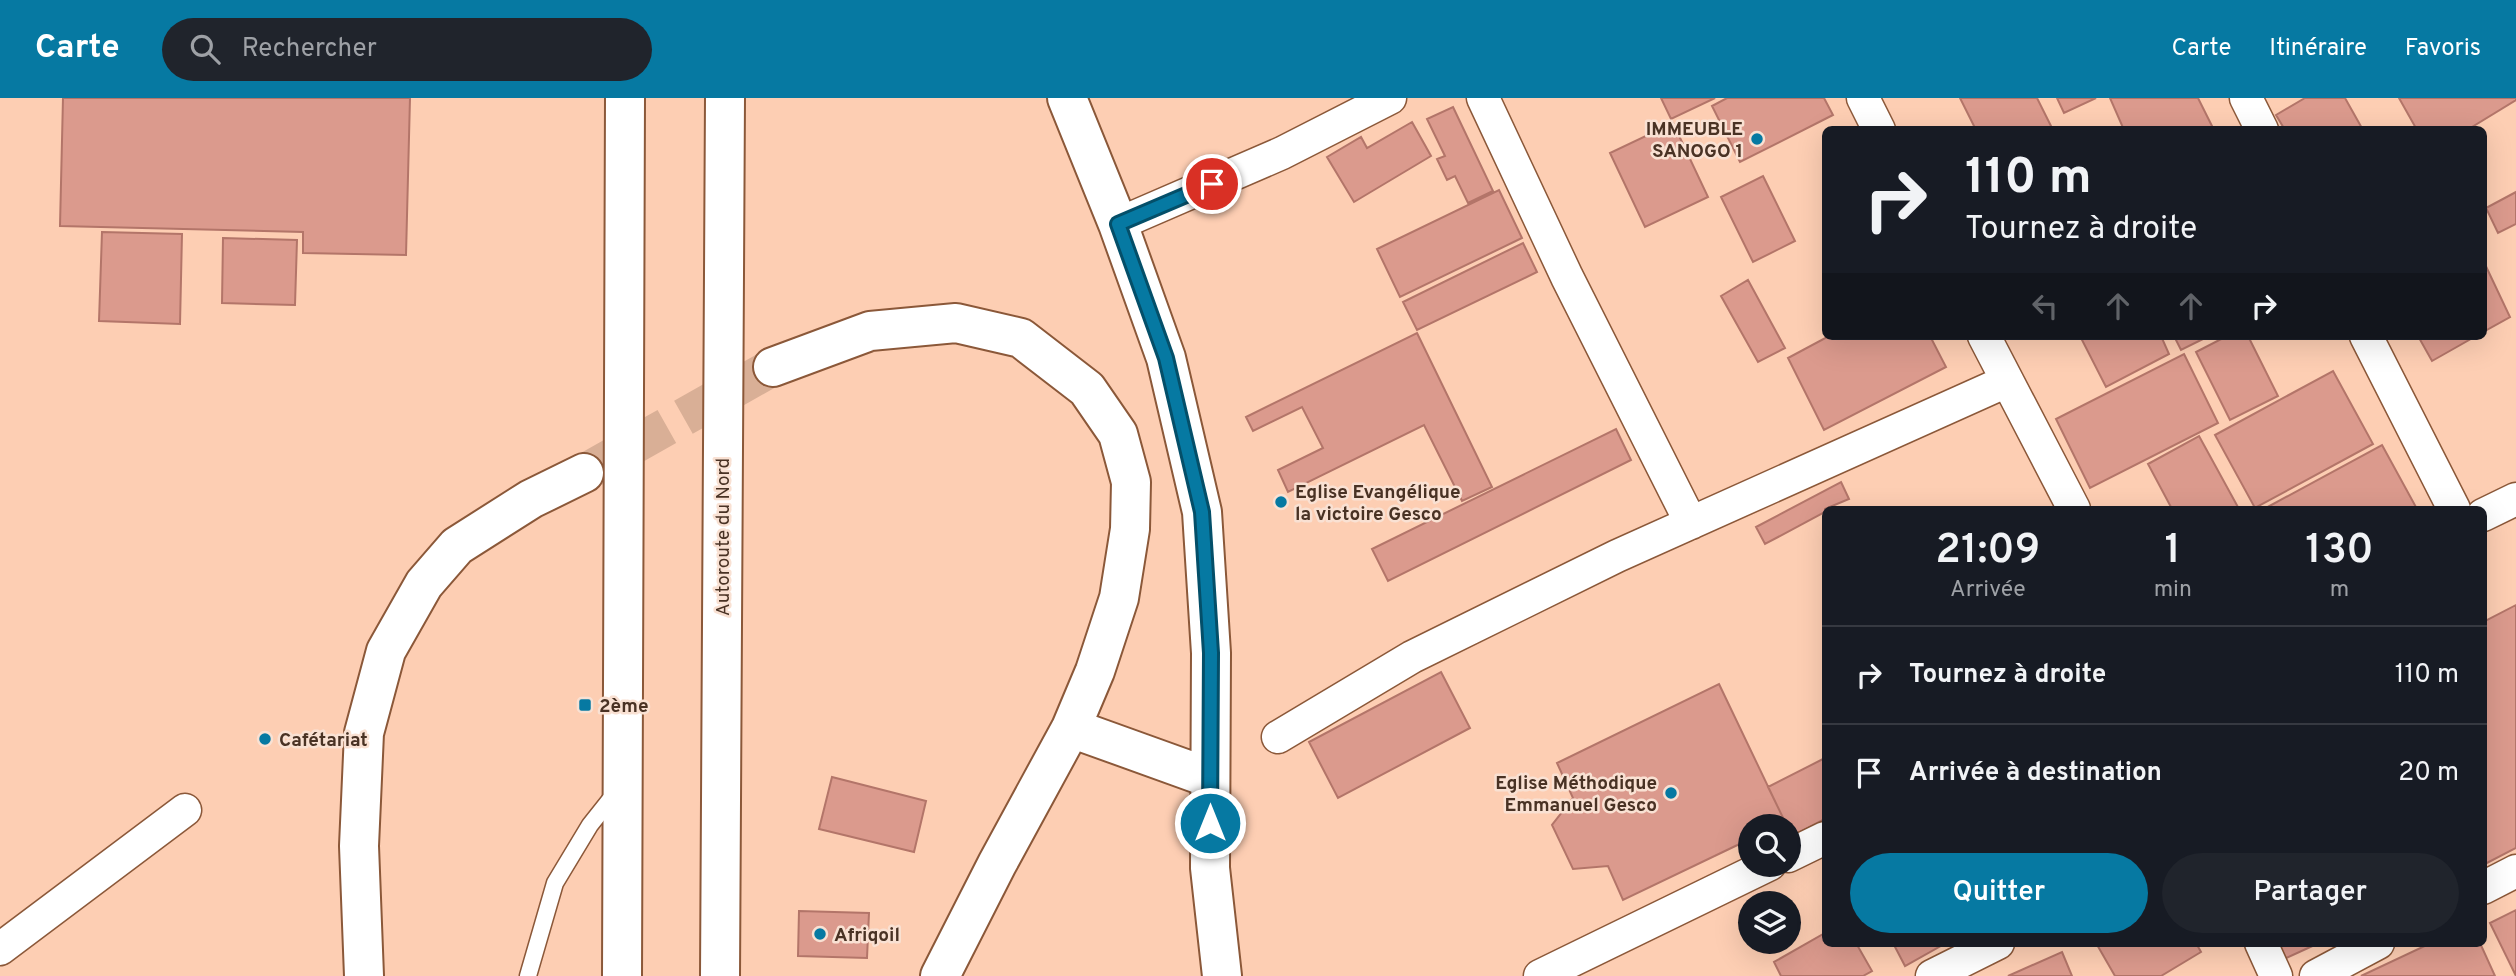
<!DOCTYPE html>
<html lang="fr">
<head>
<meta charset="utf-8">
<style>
	body { margin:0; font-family:Overpass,sans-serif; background:#20242c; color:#f1f3f6; height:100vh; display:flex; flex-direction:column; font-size:26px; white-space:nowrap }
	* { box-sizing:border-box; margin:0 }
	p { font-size:23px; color:#9ea1a6 }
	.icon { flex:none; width:38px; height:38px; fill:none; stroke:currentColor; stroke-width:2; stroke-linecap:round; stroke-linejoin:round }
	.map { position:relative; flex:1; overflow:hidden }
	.panel { position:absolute; left:1822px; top:408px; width:665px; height:441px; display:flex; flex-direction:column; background:#171b24; border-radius:10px; box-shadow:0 7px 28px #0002 }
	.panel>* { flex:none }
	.guide { position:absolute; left:1822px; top:28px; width:665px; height:214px; border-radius:10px; box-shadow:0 7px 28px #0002; background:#171b24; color:#f1f3f6; overflow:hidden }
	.tools { position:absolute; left:1738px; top:716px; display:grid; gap:14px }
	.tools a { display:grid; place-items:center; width:63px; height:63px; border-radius:50%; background:#171b24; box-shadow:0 7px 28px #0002; font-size:35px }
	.pin { position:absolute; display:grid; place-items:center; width:60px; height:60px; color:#fff; margin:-30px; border:4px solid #fff; border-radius:50%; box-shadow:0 2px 7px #0007 }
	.me { position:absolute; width:77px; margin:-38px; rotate:0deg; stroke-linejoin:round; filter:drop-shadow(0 0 5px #0008) }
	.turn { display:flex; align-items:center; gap:24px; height:147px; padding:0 28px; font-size:32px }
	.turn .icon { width:91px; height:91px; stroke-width:2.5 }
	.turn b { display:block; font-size:49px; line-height:60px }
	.lanes { display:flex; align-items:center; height:66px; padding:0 28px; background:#0003; justify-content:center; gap:35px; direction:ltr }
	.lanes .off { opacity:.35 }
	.eta { display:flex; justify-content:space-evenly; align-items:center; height:119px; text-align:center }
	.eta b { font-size:42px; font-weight:600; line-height:49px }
	.action { display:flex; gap:14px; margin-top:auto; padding:14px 28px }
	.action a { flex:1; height:80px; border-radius:42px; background:#0679a2; color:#fff; font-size:28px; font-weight:600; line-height:80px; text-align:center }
	.action a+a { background:#20242c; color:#f1f3f6 }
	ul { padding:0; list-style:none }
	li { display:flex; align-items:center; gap:21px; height:98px; padding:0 28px; border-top:2px solid #363941 }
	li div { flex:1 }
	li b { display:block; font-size:26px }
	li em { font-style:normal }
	header { display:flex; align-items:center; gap:42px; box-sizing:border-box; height:98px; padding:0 35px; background:#0679a2; color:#fff }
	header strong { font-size:33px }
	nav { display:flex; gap:38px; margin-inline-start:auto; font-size:24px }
	.search { width:490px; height:63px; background:#20242c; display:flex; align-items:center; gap:18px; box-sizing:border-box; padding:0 24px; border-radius:38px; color:#9ea1a6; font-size:26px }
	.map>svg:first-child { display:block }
	.building { fill:#db9a8d; stroke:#b37569; stroke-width:2 }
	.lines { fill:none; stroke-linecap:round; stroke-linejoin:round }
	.primary-tunnel { stroke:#d9af96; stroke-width:38; stroke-dasharray:38 19; stroke-linecap:butt }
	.service-casing { stroke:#8b5839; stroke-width:19 }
	.minor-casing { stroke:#8b5839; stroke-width:35 }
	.primary-casing { stroke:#8b5839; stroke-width:42 }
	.motorway-casing { stroke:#8b5839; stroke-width:42 }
	.service { stroke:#fff; stroke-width:16 }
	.minor { stroke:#fff; stroke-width:32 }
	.primary { stroke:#fff; stroke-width:38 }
	.motorway { stroke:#fff; stroke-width:38 }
	.route-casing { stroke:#044f69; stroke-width:18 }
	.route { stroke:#0679a2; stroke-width:12 }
	.poi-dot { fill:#0679a2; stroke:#f9e1d3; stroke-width:2.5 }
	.labels { text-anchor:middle; stroke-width:5; stroke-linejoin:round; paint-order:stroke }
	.poi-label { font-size:19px; font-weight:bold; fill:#493224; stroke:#f9e1d3; text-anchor:start }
	.street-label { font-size:19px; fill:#493224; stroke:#f9e1d3 }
</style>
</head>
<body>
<header>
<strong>Carte</strong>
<div class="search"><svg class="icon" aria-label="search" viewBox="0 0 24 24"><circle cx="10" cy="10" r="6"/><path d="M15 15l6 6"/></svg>Rechercher</div>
<nav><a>Carte</a><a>Itinéraire</a><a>Favoris</a></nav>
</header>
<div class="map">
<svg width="2516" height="878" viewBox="0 0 2516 878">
	<rect width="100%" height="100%" fill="#fdceb3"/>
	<path class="building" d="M63,0H410L406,157L303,155V134L60,128Z
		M1661,0H1715L1671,21Z
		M1727,0H1824L1833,17L1740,64L1712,8Z
		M1960,0H2037L2053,32H1976Z
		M2057,0H2096L2064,15Z
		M2110,0H2198L2214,32H2124Z
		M2305,0H2345L2363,32H2285L2276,17Z
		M2399,0H2516V2L2467,32H2417Z
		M1453,9L1493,93L1468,105L1455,78L1447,82L1437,61L1445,58L1427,21Z
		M1412,24L1431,58L1354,104L1327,59L1361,39L1367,50Z
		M1673,25L1708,99L1645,129L1610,55Z
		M1763,78L1795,143L1753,164L1721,99Z
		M1499,92L1522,140L1400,199L1377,151Z
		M2516,94V126L2498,135L2486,110Z
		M102,134L182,136L180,226L99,223Z
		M223,140L297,142L295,207L222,205Z
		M1523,145L1537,174L1417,232L1403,204Z
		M2483,162L2510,219L2483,234Z
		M1748,182L1785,250L1758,264L1721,198Z
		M1417,235L1492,389L1462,403L1424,327L1288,394L1278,372L1323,350L1302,309L1253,333L1246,319Z
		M1829,238H1930L1946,269L1824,332L1788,260Z
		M2080,238H2161L2169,256L2106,289Z
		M2174,238H2209L2181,252Z
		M2227,238H2248L2278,298L2230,322L2196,254Z
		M2418,238H2476L2432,263Z
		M2184,256L2218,325L2090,390L2056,321Z
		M2333,273L2373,346L2255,410L2215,337Z
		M1616,331L1631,362L1388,483L1372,451Z
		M2199,338L2239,411H2172L2148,366Z
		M2382,347L2417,411H2264Z
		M1841,384L1849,401L1825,411V414L1765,446L1756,429Z
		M2516,507V750L2483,767V524Z
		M1441,574L1470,630L1338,700L1309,644Z
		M1719,586L1785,724L1777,728H1750V741L1623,802L1608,768L1573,771L1552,727L1573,700L1557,665Z
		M1825,660V721L1792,738L1768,689Z
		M832,679L926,703L914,754L819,731Z
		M2516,812V878L2490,825Z
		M799,813L869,815L867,860L798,858Z
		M1825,835V845H1856L1872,873L1863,878H1781L1774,864Z
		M1893,845H1946L1905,868Z
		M2096,845H2196L2201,854L2161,878H2115Z
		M2277,845H2319L2284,861Z
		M2431,845H2480L2495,878H2361Z
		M2062,854L2072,878H2008Z"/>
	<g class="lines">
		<path class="primary-tunnel" d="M584,375L773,269"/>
		<defs>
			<path id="service" d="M528,878L555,785L590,727L617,693"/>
			<path id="minor" d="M1483,0L1567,179L1691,425
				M1863,0L1879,32
				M2246,0L2262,32
				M1118,126L1282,55L1390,0
				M1984,238L2074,411
				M2366,238L2454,411
				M2483,417L2516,401
				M1278,639L1412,559L1617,458L2007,283
				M1788,758L1825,740
				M2483,790L2516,773
				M2261,845L2276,878
				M0,851L185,712
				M1540,878L1770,766
				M1932,878L1998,845
				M2316,878L2378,845"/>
			<path id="primary" d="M1067,0L1118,126L1166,260L1202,414L1211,555L1210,770L1222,878
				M773,269L870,233L956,225L1021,240L1087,291L1118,336L1131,384L1130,431L1119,500L1095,573L1071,630L997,766L940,878
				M1071,630L1210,680
				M364,878L359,748L364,635L386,553L424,486L457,448L531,401L584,375"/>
			<path id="motorway" d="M622,878L625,0
				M720,878L725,0"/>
		</defs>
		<use href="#service" class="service-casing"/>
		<use href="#minor" class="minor-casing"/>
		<use href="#primary" class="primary-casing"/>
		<use href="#motorway" class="motorway-casing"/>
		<use href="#service" class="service"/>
		<use href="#minor" class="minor"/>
		<use href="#primary" class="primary"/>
		<use href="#motorway" class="motorway"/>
	</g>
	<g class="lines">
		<defs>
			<path id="route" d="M1210,725L1211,555L1202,414L1166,260L1118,126L1212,86"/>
		</defs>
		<use href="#route" class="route-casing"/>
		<use href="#route" class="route"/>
	</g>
	<g class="poi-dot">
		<circle cx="1757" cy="41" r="7"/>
		<circle cx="1281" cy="404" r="7"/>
		<rect x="578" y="600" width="14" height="14" rx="3.5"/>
		<circle cx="265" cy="641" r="7"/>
		<circle cx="1671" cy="695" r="7"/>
		<circle cx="820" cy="836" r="7"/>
	</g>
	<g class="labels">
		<g class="poi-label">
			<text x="1743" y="37" text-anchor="end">IMMEUBLE<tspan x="1743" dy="22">SANOGO 1</tspan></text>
			<text x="1295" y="400">Eglise Evangélique<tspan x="1295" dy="22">la victoire Gesco</tspan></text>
			<text x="599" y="614">2ème</text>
			<text x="279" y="648">Cafétariat</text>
			<text x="1657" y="691" text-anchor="end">Eglise Méthodique<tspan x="1657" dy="22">Emmanuel Gesco</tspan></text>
			<text x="834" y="843">Afriqoil</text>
		</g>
		<g class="street-label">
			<text transform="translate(722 439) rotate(-90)" y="7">Autoroute du Nord</text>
		</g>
	</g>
</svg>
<div class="tools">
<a><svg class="icon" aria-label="search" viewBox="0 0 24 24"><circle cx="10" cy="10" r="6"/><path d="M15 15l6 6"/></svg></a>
<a><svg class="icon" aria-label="layers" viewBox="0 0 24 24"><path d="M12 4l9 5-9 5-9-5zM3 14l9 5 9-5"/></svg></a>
</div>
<div class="pin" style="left:1212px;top:86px;background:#d93025"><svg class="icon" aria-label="arrive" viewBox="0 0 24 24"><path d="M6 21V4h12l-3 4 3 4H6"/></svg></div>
<svg class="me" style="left:1210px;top:725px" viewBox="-20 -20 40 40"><circle r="17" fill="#0679a2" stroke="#fff" stroke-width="3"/><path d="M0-11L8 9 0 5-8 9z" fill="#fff"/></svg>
<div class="guide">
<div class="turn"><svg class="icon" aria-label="right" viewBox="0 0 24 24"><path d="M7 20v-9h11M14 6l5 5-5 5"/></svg><div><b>110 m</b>Tournez à droite</div></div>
<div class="lanes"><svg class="icon off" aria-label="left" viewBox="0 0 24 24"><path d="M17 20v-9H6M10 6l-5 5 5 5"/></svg><svg class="icon off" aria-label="ahead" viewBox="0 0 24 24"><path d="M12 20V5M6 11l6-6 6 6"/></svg><svg class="icon off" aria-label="ahead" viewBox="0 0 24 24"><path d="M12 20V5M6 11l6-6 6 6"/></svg><svg class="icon" aria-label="right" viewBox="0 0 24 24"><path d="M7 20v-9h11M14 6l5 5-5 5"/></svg></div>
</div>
<section class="panel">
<div class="eta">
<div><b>21:09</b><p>Arrivée</p></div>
<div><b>1</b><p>min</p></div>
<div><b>130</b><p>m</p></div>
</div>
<ul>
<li><svg class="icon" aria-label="right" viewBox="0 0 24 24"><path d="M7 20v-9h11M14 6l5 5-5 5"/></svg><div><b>Tournez à droite</b></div><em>110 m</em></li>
<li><svg class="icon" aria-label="arrive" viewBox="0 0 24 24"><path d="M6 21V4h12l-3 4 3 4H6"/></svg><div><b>Arrivée à destination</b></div><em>20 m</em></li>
</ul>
<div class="action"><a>Quitter</a><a>Partager</a></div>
</section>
</div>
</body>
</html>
